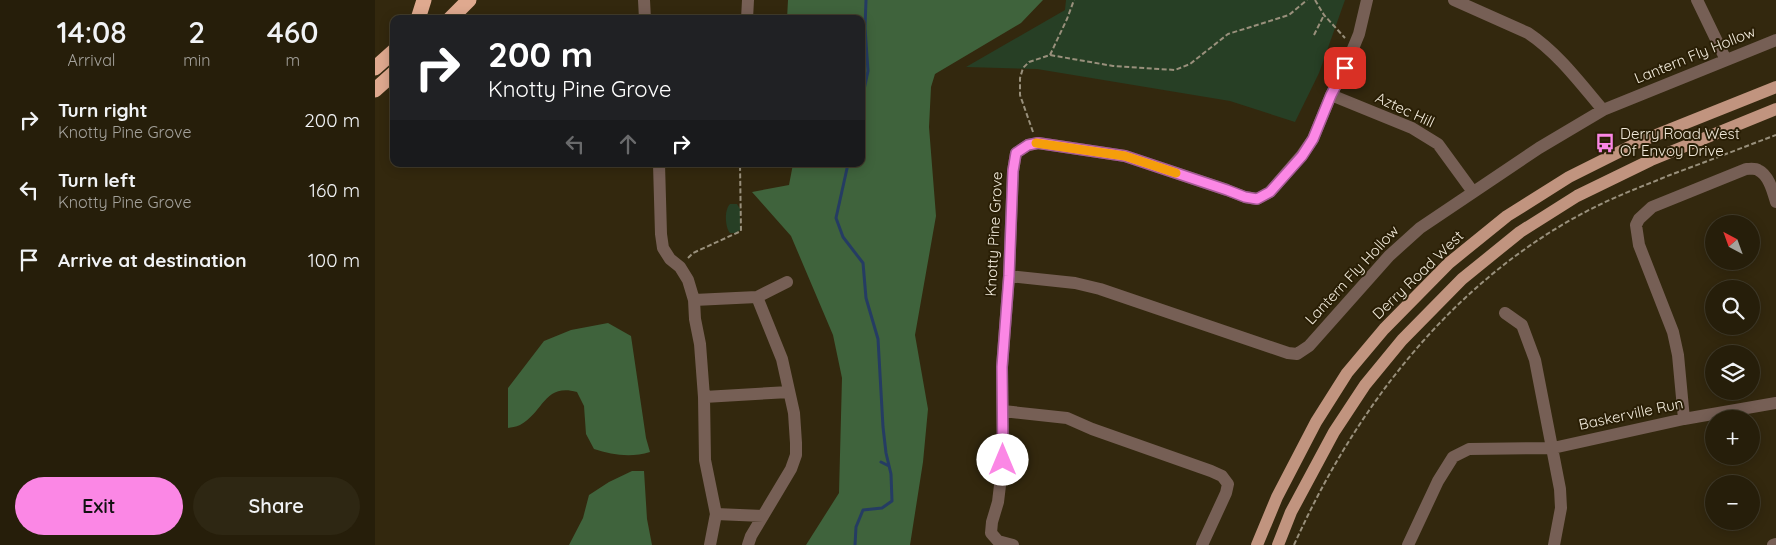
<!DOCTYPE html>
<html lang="en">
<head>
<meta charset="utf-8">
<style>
	body { margin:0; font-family:Quicksand,sans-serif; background:#2e2713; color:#f1f3f6; height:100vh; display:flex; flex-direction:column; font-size:19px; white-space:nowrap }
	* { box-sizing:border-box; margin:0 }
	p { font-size:16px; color:#a4a29c }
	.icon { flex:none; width:28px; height:28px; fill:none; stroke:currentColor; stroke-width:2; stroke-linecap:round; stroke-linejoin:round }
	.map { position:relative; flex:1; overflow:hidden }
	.sheet { display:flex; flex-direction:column; background:#261e0a; width:375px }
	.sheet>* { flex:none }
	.top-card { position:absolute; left:15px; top:15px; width:475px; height:152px; border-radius:10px; box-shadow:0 2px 12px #0003,0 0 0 1px #423c2b; background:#202124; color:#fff; overflow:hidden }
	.needle { width:32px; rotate:319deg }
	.buttons { position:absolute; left:1330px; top:215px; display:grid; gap:10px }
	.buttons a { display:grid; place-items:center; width:55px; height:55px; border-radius:50%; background:#261e0a; box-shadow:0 2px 12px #0003,0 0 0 1px #423c2b; font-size:25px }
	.pin { position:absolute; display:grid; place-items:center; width:42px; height:42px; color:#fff; margin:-21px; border-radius:10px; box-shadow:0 2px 8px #0006 }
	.me { position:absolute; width:55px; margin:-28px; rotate:0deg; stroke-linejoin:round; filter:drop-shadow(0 0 4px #0008) }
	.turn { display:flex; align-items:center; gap:18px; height:105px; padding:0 15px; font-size:22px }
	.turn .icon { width:65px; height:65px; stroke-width:2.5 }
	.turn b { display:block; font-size:35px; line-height:42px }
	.lanes { display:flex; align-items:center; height:48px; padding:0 15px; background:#0003; justify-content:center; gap:25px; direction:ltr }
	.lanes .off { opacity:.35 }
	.eta { display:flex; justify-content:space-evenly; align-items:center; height:85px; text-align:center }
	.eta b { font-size:30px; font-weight:600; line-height:35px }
	.button { display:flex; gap:10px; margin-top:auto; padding:10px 15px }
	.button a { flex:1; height:58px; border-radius:30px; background:#fb87e5; color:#111; font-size:20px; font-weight:600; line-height:58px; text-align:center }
	.button a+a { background:#2e2713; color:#f1f3f6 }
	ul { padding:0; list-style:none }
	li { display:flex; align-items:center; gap:15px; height:70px; padding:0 15px }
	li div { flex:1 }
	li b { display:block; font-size:19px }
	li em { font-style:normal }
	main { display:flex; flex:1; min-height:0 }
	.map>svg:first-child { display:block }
	.green { fill:#273f25 }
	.forest { fill:#3f633c }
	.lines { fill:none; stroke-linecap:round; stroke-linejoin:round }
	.stream { stroke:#253c63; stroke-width:3 }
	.path { stroke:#99907c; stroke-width:2; stroke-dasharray:5 2.5; stroke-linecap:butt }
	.minor { stroke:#765f55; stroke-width:12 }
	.major { stroke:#c1947f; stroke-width:12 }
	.highway { stroke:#dfa98f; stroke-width:15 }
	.route-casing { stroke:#a35895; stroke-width:12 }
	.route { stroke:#fb87e5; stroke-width:9 }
	.slow { stroke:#f59e0b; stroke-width:9 }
	.labels { text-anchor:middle; stroke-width:4; stroke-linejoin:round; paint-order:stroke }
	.street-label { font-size:15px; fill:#f1eadb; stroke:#291e05 }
	.poi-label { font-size:15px; fill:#f1eadb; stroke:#291e05; text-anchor:start }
</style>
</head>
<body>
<main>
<section class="sheet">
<div class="eta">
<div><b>14:08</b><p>Arrival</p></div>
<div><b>2</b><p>min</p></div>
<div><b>460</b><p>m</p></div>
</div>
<ul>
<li><svg class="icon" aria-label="right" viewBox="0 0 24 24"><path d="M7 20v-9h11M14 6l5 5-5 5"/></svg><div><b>Turn right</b><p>Knotty Pine Grove</p></div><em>200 m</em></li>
<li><svg class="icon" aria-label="left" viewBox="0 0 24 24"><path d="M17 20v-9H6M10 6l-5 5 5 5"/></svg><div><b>Turn left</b><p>Knotty Pine Grove</p></div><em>160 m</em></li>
<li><svg class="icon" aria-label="arrive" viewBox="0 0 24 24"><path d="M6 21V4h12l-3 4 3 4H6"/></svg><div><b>Arrive at destination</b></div><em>100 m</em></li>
</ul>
<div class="button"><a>Exit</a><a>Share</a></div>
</section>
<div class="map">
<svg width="1401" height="545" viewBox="0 0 1401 545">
	<rect width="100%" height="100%" fill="#33280e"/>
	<path class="green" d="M691,0H970L944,73L920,122L855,101L662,69L591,67L690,10Z
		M355,204H362L365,209V230L361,233H355C350,227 349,210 355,204Z"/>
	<path class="forest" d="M413,0H668L646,23L560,74L556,87L554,127L561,216L540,335L553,409L548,462L535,545H431L464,493L467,378L458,335L416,236L377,192L414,185L418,164H486V19H412Z
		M233,323L256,336L271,438L275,452C256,458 237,455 219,449L211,434L209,406L202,392C169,383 169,412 145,425C141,427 136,427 133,428V388L169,341L196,330Z
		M257,471H269L272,519L277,545H194L208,518L214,495L234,482Z"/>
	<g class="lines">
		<path class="stream" d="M486,104L493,71L490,28L491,0
			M473,164L461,218L468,237L488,263L491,298L503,339L508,427L511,453L516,474L517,501L507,508L488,510L481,527L480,545
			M506,462L514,466"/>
		<path class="path" d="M940,0L949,15L970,38
			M939,35L949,15
			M675,55L692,19L699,0
			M658,132L645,95V78L648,68L654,62L675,55L738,66L800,70L815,64L853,34L914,15L932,0
			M313,258L318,253L366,231L365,164
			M919,545C982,404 1082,275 1222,206C1246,194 1271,185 1295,175C1331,162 1366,148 1401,135"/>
		<path class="minor" d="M269,0L270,19
			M1079,0L1153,33C1183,53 1205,83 1228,110
			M1322,0L1351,60
			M372,19L373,0
			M956,95L1037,128L1063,144L1098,192
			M284,164L286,234L288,248L295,259L305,267L313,280L319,300L320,319L325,344L329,397L330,460L341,514L335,545
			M634,276L700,283L725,289L913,353L922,354L934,346L1014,256L1045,228L1164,148L1228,110L1401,40
			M319,300L382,297L412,282
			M1130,313L1147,325L1160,360L1185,489L1186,508L1179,545
			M329,397L414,392
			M628,411L692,418L717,429L836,471L847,476L853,484L851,493L827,545
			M1309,419L1303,355L1298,332L1264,245L1261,225L1264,219L1277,207L1371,169C1375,169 1380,168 1383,170C1394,175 1398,192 1401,202
			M341,514L388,516
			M373,545L376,536L416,469L421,455V443L419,413L407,359L382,297
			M638,545L623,541L616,533L617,522L623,502L628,460L627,367L634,276L638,171L641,153L653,145L663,143L750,156L852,190L870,197L882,199L895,192L927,155L938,139L956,95L970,68L984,34L992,0
			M1033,545L1063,481L1078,457L1094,449L1178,448L1309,419L1401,403
			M1398,545L1401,544"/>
		<path class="major" d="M882,545L902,497L941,422L972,373L1009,329L1074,263L1132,216L1194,177L1266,141L1401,87
			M903,545L916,512L959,432L990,385L1027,340L1087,279L1145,232L1202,196L1276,160L1401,109"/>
		<path class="highway" d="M43,19L49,0
			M75,19L94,0
			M0,68L19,51
			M0,90L19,73"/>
	</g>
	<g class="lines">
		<defs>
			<path id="route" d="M628,460L627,367L634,276L638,171L641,153L653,145L663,143L750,156L852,190L870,197L882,199L895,192L927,156L938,139L956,95L970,68"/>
		</defs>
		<use href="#route" class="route-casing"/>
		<use href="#route" class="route"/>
		<path class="slow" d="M661,143L750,156L801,173"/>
	</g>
	<defs>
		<symbol id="bus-bare" viewBox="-9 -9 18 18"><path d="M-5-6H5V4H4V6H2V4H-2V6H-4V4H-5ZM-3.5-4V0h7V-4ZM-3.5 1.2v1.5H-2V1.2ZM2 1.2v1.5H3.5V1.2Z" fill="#fb87e5" stroke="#291e05" stroke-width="2.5" paint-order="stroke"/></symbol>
	</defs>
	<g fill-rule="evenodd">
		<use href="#bus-bare" x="1216" y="129" width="28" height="28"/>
	</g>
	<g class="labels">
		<g class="street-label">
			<text transform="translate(1320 55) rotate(-22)" y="5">Lantern Fly Hollow</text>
			<text transform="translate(1030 110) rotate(25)" y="5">Aztec Hill</text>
			<text transform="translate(619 234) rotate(-87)" y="5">Knotty Pine Grove</text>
			<text transform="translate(977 275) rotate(-47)" y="5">Lantern Fly Hollow</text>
			<text transform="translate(1043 275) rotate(-44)" y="5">Derry Road West</text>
			<text transform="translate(1256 414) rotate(-12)" y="5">Baskerville Run</text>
		</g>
		<g class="poi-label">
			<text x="1245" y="139">Derry Road West<tspan x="1245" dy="17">Of Envoy Drive</tspan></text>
		</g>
	</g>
</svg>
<div class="buttons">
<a><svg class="needle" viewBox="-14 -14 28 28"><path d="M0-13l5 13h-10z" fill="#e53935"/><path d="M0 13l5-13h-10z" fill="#a4a29c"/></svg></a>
<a><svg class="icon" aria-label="search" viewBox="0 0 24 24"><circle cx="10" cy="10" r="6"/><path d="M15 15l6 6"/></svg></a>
<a><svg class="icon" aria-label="layers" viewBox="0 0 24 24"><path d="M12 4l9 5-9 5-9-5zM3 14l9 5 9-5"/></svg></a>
<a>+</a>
<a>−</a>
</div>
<div class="pin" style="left:970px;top:68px;background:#d93025"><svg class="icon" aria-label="arrive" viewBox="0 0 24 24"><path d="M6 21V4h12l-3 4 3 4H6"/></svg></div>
<svg class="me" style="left:628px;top:460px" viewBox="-20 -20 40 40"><circle r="19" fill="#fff"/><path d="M0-13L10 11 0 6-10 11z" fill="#fb87e5"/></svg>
<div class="top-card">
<div class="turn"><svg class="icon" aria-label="right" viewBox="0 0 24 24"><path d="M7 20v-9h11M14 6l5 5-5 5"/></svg><div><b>200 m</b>Knotty Pine Grove</div></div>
<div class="lanes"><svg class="icon off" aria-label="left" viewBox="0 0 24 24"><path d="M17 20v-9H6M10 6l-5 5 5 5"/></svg><svg class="icon off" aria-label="ahead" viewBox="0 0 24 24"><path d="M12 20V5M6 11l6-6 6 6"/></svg><svg class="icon" aria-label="right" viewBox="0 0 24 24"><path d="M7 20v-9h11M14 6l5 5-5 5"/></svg></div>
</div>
</div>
</main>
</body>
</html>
